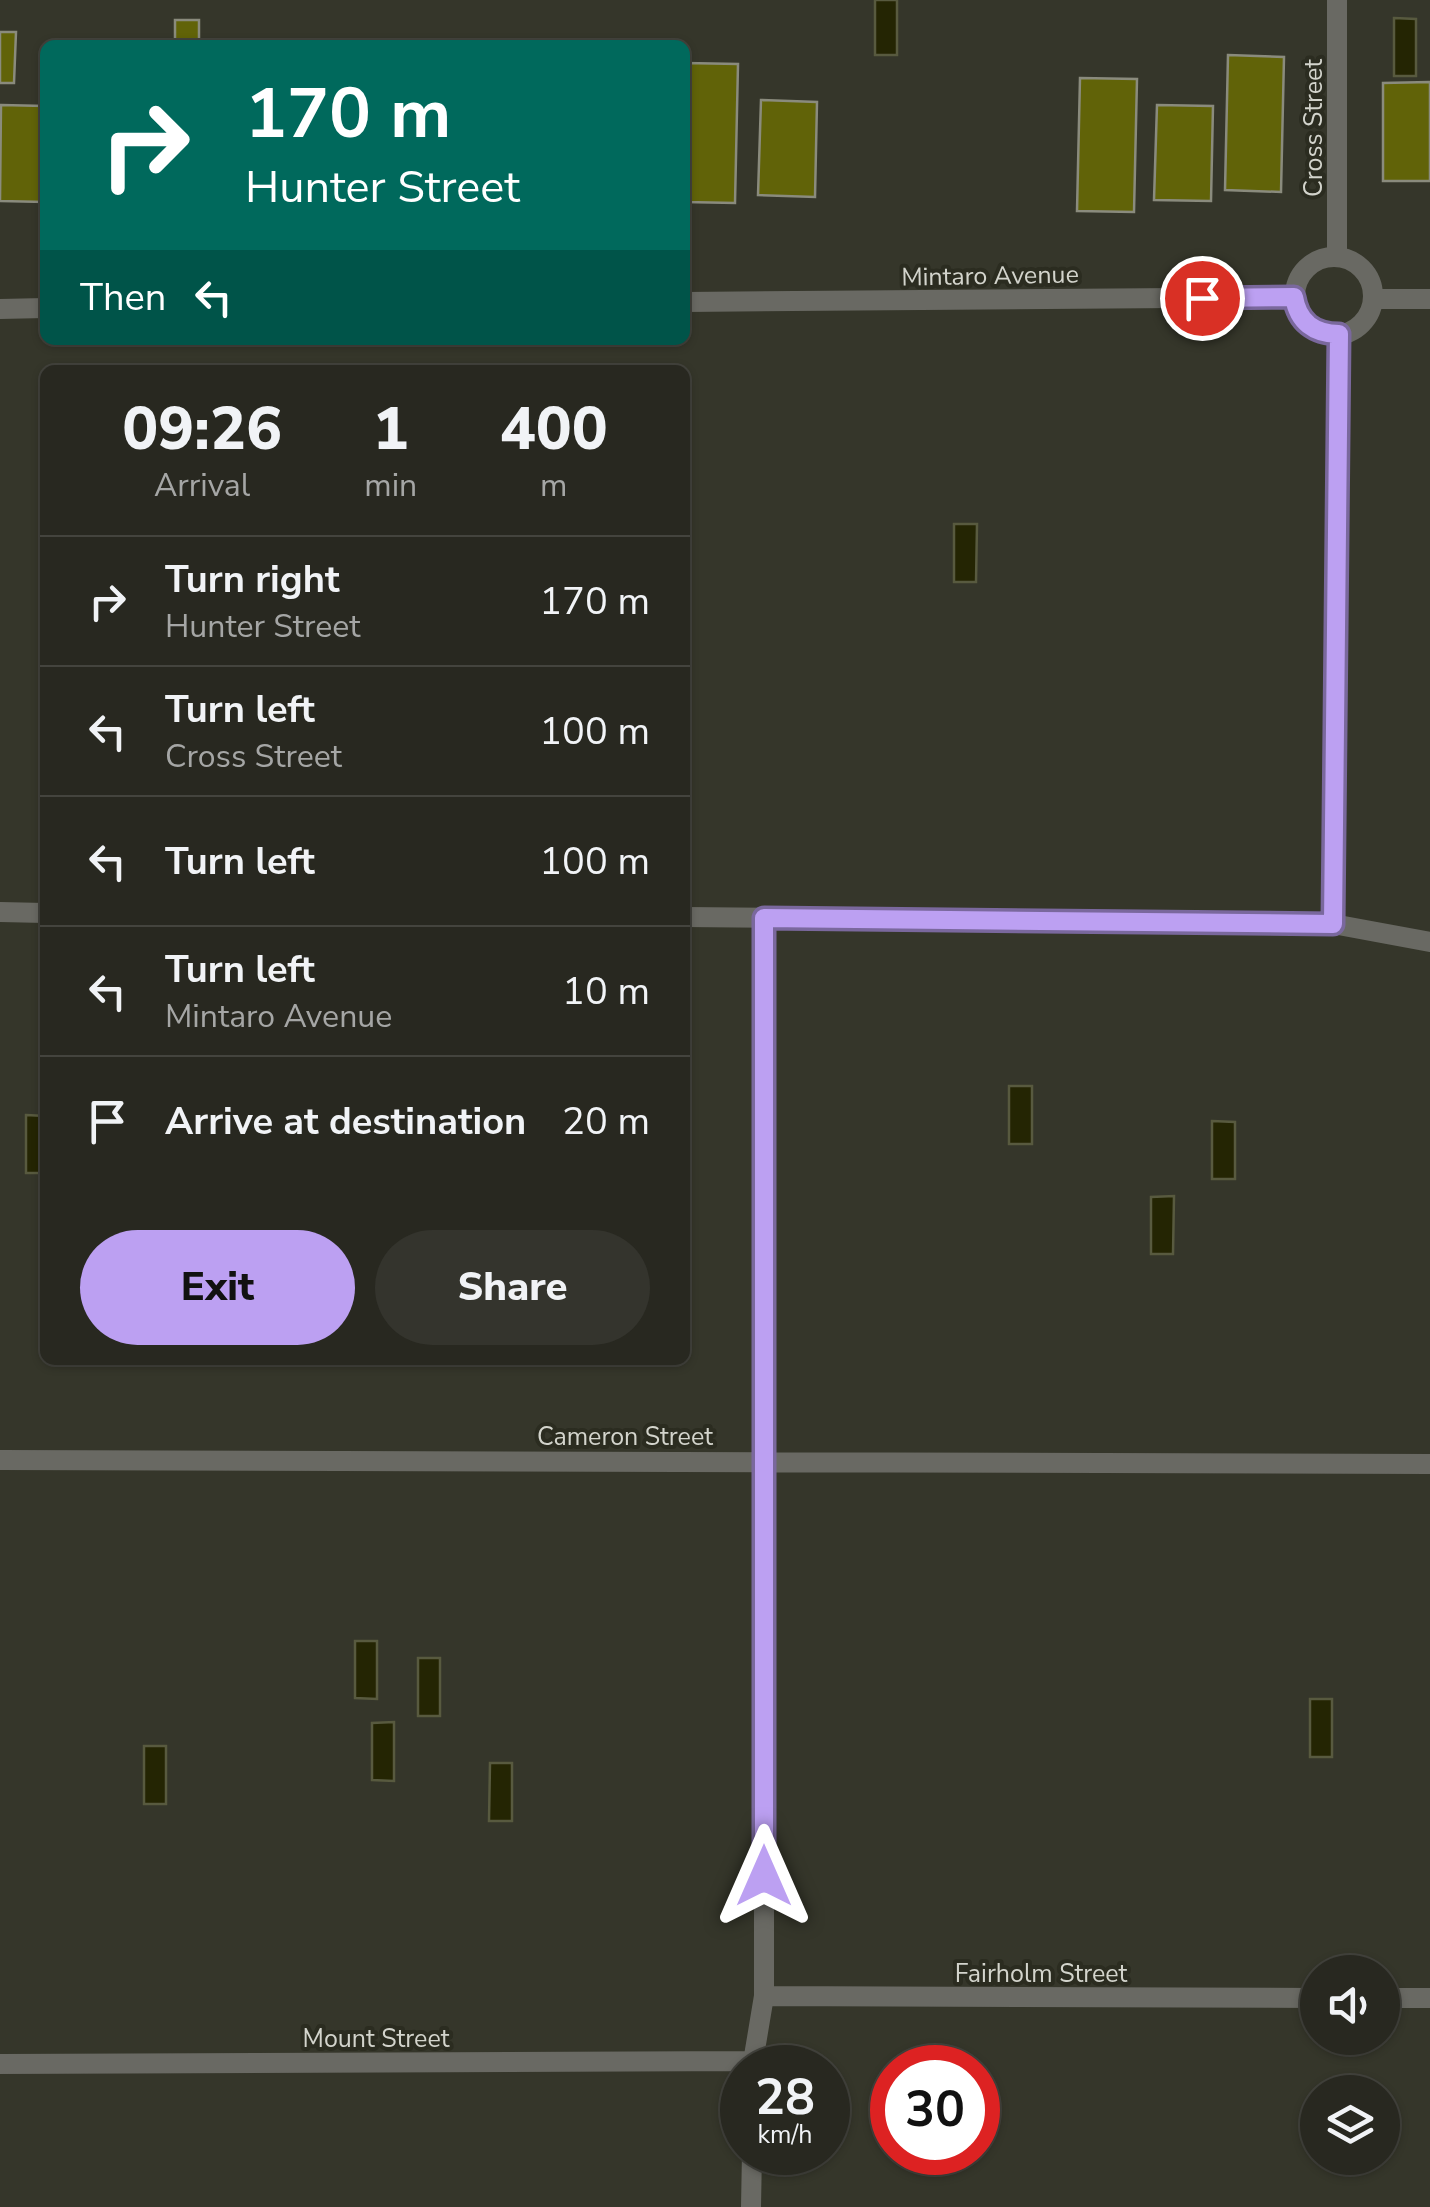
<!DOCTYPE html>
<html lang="en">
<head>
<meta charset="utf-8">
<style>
	body { margin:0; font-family:"Nunito Sans",sans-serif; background:#34342d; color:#f1f3f6; height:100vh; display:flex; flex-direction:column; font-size:38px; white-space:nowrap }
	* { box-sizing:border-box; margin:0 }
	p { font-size:32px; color:#a5a6a5 }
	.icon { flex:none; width:55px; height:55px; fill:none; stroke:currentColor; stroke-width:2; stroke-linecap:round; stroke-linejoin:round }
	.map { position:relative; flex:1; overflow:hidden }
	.side { position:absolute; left:40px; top:365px; width:650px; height:1000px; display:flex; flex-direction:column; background:#282820; border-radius:15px; box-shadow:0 2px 8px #0004,0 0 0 2px #44443e }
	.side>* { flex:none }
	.hud { position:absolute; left:40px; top:40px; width:650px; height:305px; border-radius:15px; box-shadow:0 2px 8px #0004,0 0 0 2px #44443e; background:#00695c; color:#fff; overflow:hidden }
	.buttons { position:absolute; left:1300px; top:1955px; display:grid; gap:20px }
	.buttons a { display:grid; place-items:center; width:100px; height:100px; border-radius:50%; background:#282820; box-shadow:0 2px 8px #0004,0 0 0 2px #44443e; font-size:50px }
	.speed { position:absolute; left:720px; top:2045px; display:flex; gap:20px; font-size:50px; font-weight:700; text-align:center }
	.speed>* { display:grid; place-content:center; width:130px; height:130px; border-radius:50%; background:#282820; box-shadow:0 2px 8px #0004,0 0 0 2px #44443e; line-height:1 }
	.speed small { font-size:25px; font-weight:400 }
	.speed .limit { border:15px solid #d22; background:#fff; color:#111 }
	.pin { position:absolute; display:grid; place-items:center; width:85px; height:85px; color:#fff; margin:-42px; border:5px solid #fff; border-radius:50%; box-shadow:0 2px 10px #0007 }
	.me { position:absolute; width:110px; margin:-55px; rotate:0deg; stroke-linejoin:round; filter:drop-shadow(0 0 8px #0008) }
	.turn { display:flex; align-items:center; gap:35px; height:210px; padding:0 40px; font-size:45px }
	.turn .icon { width:130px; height:130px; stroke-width:2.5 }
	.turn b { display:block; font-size:70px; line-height:85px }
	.then { display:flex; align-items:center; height:95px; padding:0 40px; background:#0003; gap:20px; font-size:38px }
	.eta { display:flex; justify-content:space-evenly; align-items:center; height:170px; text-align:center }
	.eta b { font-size:60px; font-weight:800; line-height:70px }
	.action { display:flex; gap:20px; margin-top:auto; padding:20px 40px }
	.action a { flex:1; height:115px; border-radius:60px; background:#bca0f2; color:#111; font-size:40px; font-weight:800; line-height:115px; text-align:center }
	.action a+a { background:#34342d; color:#f1f3f6 }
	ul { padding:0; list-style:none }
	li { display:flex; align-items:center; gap:30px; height:130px; padding:0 40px; border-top:2px solid #44443e }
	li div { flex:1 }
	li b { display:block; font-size:38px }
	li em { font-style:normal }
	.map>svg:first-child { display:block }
	.water { fill:#242503; stroke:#585a3f; stroke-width:2.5 }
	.building { fill:#616308; stroke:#8a8b7d; stroke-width:2.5 }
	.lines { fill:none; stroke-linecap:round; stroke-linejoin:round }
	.minor { stroke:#696963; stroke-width:20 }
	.route-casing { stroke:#7a689d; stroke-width:25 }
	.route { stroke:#bca0f2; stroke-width:18 }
	.labels { text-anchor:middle; stroke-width:8; stroke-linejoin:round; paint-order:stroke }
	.street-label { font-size:25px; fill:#d3d4cc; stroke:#2b2c20 }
</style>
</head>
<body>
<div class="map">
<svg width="1430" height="2207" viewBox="0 0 1430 2207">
	<rect width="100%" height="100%" fill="#35362a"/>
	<path class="water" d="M875,0H897V55H875Z
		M1394,18L1416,19V76H1394Z
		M954,524H977L976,582H954Z
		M1009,1086H1032V1144H1009Z
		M26,1115L45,1116V1173H26Z
		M1212,1121L1235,1122V1179H1212Z
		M1174,1196L1173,1254H1151V1197Z
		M355,1641H377V1699L355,1698Z
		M418,1658H440V1716H418Z
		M1310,1699H1332V1757H1310Z
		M394,1722V1781L372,1780V1723Z
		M144,1746H166V1804H144Z
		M490,1763H512V1821H489Z"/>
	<path class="building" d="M175,20H199V45H175Z
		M0,32H16L14,83H0Z
		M1228,55L1284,57L1281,192L1225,190Z
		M685,63L738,64L735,203L685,202Z
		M1080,78L1137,79L1134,212L1077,211Z
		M1430,82V181H1383V83Z
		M761,100L817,102L815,197L758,195Z
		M1,105L45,106V202L0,201Z
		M1157,105L1213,106L1211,201L1154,200Z"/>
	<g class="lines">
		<path class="minor" d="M1337,257V0
			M1295 296a39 39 0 1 1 78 0a39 39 0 1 1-78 0Z
			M1373,299H1430
			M685,302L1294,297
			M0,309L45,308
			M0,912L45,913
			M685,917L1333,924L1430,942
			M1333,924L1339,334
			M0,1460L1430,1464
			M764,1996L1318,1998
			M1382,1998H1430
			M0,2064L752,2061
			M752,2068L764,1996V918
			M751,2207L752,2152"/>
	</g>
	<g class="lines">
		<defs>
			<path id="route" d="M764,1876V918L1333,924L1339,334C1314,334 1298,322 1294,297L1202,298"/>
		</defs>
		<use href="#route" class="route-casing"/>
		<use href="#route" class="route"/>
	</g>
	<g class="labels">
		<g class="street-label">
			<text transform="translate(1313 128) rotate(-90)" y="9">Cross Street</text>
			<text transform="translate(990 275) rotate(-1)" y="9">Mintaro Avenue</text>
			<text x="625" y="1445">Cameron Street</text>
			<text x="1041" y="1982">Fairholm Street</text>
			<text x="376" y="2047">Mount Street</text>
		</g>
	</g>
</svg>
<div class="buttons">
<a><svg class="icon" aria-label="sound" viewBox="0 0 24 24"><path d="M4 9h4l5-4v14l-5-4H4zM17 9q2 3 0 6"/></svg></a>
<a><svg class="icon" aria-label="layers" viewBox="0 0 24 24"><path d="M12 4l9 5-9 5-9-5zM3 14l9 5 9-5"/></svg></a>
</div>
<div class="speed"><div>28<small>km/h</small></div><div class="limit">30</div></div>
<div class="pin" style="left:1202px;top:298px;background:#d93025"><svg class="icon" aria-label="arrive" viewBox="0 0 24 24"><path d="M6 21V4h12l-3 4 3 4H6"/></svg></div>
<svg class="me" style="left:764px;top:1876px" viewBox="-20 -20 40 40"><path d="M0-17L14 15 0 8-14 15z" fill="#bca0f2" stroke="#fff" stroke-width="4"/></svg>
<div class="hud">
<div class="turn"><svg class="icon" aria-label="right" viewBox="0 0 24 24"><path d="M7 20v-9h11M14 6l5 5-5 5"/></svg><div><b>170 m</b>Hunter Street</div></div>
<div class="then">Then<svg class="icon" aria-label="left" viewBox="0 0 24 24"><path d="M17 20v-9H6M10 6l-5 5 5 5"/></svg></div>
</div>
<section class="side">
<div class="eta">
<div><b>09:26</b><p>Arrival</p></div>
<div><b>1</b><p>min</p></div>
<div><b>400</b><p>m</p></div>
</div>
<ul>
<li><svg class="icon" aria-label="right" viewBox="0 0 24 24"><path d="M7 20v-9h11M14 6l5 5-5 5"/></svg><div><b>Turn right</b><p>Hunter Street</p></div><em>170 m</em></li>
<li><svg class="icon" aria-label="left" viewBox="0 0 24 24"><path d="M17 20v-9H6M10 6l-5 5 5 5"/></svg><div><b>Turn left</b><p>Cross Street</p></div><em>100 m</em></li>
<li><svg class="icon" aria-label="left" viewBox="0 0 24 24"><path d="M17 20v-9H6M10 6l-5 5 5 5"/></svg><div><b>Turn left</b></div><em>100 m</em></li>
<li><svg class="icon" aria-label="left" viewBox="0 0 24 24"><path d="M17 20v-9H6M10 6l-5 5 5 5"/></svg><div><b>Turn left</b><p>Mintaro Avenue</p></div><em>10 m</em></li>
<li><svg class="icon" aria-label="arrive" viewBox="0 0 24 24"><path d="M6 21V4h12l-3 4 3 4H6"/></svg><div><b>Arrive at destination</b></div><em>20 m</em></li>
</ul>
<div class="action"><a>Exit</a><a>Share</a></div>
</section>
</div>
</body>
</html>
